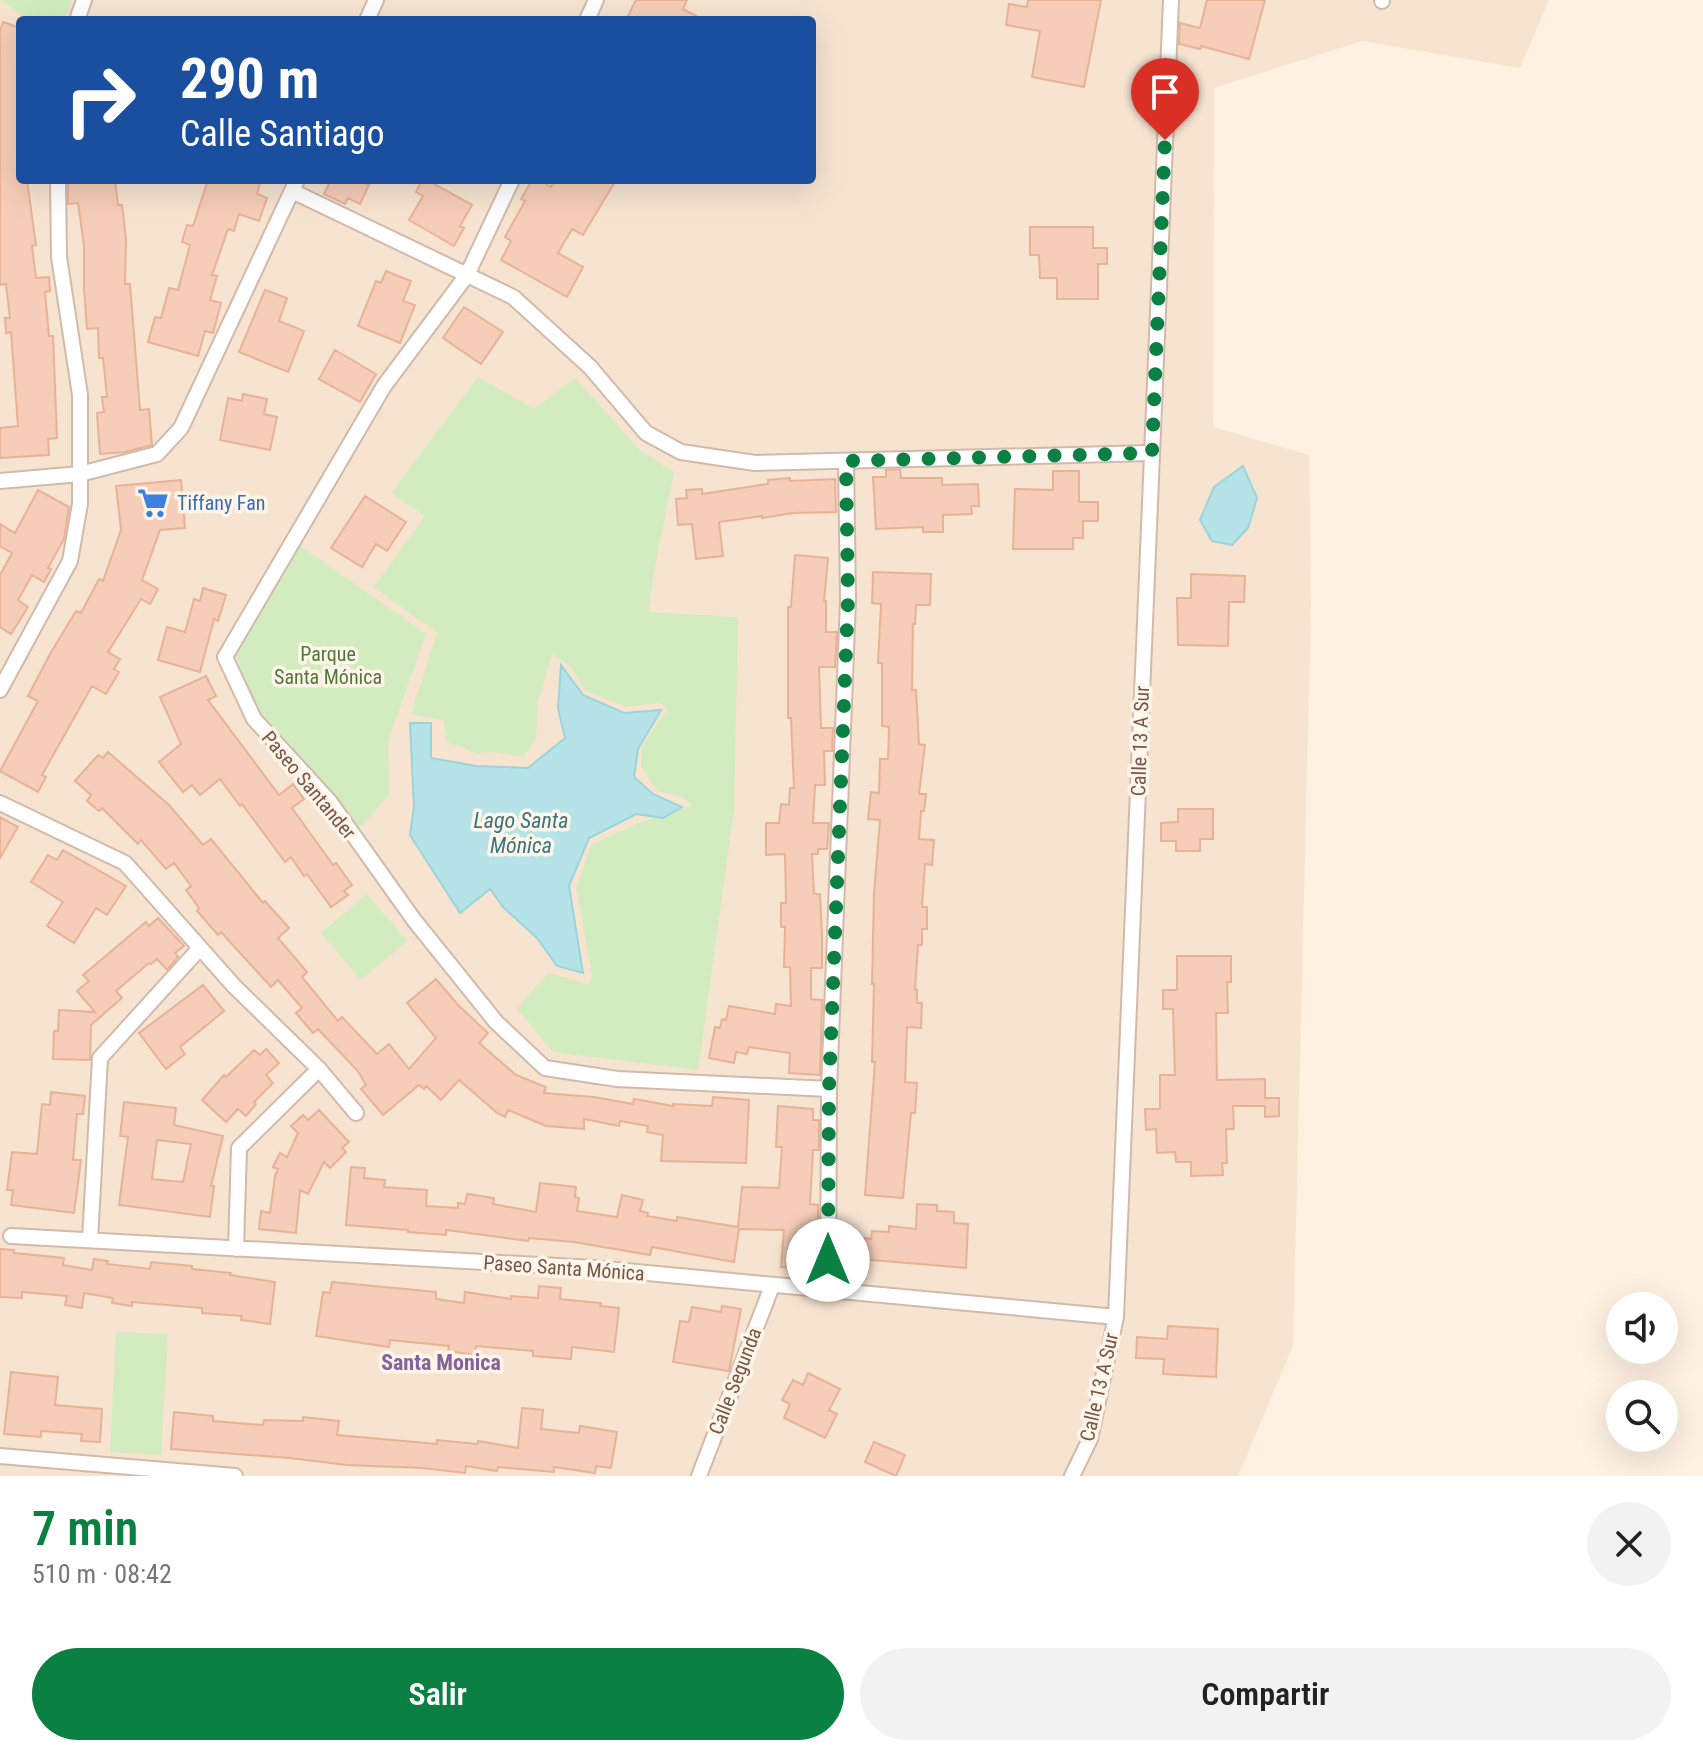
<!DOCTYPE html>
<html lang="es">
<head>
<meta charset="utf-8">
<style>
	body { margin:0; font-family:"Roboto Condensed",sans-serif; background:#f2f2f2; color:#222; height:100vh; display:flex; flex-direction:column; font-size:30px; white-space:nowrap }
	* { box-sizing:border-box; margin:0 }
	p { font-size:26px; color:#767676 }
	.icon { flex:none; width:44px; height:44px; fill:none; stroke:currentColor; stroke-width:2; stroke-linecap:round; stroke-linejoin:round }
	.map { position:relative; height:1476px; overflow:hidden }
	.details { display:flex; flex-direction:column; background:#fff; flex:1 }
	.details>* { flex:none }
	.hud { position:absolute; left:16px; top:16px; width:800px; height:168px; border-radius:8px; box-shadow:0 8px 32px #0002; background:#1a4fa0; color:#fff; overflow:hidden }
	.controls { position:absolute; left:1606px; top:1292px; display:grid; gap:16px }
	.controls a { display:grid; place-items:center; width:72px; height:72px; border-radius:50%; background:#fff; box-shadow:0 8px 32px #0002; font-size:40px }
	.pin { position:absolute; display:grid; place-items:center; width:68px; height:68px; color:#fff; margin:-82px -34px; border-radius:50% 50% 50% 0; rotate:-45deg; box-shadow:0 0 8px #0007 }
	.pin .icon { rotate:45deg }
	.me { position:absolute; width:88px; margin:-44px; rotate:0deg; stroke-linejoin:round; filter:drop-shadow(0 0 6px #0008) }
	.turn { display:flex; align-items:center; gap:28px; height:168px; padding:0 32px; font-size:36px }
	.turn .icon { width:104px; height:104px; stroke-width:2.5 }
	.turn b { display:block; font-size:56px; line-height:68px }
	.round { display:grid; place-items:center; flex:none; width:84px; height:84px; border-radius:42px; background:#f2f2f2 }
	.overview { display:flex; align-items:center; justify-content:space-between; height:136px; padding:0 32px }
	h1 { font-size:48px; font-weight:600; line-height:60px; color:#0b8043 }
	.button { display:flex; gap:16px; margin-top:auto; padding:16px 32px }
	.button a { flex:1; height:92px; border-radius:48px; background:#0b8043; color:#fff; font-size:32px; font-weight:600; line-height:92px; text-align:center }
	.button a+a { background:#f2f2f2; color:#222 }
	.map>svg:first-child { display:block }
	.residential { fill:#f6e3d0; fill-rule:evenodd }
	.green { fill:#d3ecbf }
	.water { fill:#b5e3e8; stroke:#9bd4db; stroke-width:2 }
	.building { fill:#f5cdb8; stroke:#e8b297; stroke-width:2; fill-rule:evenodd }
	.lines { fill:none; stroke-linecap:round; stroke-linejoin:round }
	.street-casing { stroke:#d1baab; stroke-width:18 }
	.street { stroke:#fff; stroke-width:14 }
	.route { stroke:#0b8043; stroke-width:14; stroke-dasharray:0 25.2 }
	.labels { text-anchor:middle; stroke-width:7; stroke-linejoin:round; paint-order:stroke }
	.shop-label { font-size:20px; fill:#366cbe; stroke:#fff5e9; text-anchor:start }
	.park-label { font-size:20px; fill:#50773c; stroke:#fff5e9 }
	.street-label { font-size:20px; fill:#775647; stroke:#fff5e9 }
	.water-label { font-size:22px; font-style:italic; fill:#3a757d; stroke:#fff5e9 }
	.neighbourhood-label { font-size:22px; font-weight:bold; fill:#85629b; stroke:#fff5e9 }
</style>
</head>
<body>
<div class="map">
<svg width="1703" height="1476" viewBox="0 0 1703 1476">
	<rect width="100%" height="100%" fill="#fef1e2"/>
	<path class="residential" d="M0,0H1549L1520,68L1362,41L1214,88L1213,427L1309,455L1311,605L1293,1346L1238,1476H0ZM20,20H812V180H20Z"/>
	<path class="green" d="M0,0H72L64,20H30Z
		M478,377L534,409L575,378L641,451L674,472L653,577L649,612L738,617L734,809L698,1070L553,1052L517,1009L548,973L589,984L592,976L576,888L591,845L638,823L693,806L683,797L657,791L641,766L642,746L667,710L661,703L625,707L585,690L571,667L552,654L537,705L536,740L523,757L494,752L476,753L447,742L443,720L411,714L437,633L374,587L425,516L391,493Z
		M299,545L426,634L388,741L389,795L360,827L334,794L261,717L235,654Z
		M367,894L407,941L361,980L321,933Z
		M116,1332L168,1334L161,1455L110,1452Z"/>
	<path class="water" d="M1243,466L1257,498L1248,528L1232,545L1212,541L1200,520L1214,487Z
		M561,665L583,695L624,713L661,710L638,749L634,777L653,794L682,807L663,818L636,814L589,838L569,886L583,973L557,966L537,938L504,908L490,889L460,913L410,835L414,806L410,723H431V758L476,766L528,768L565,738L558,708Z"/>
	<path class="building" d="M636,0H687L683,9L704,20H626Z
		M1028,0H1101L1084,87L1032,77L1040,31L1006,25L1009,4L1027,7Z
		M1207,0H1265L1249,59L1201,46L1200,49L1179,44L1180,23L1200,28Z
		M3,22L20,28V180H27L36,245L32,246L36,278L49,277L50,291L45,292L49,336H53L57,438L48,439L49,455L0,458V428L18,426L11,332L6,333L5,318H10L6,284L0,285V31Z
		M68,180H115L118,205H122L126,239L125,284H130L140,410L149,409L152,445L125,452L100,454L97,413L104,412L102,397H107L103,358H99L98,328L87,329L84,288V245L78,203L68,204Z
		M208,180H261L257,194L267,198L259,221L239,214L234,231L228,229L212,275L217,276L210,300L221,303L213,333L205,331L198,356L148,342L155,317L161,318L169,288L178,290L190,245L182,242L187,225L193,226Z
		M331,180H358L369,185L360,204L348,198L345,204L324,194Z
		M422,180H427L472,205L460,226L464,228L454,246L409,220L423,196L416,192Z
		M532,180H539L551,187L555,180H616L583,235L572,229L558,253L583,267L567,297L501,260L511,241L505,237L525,201L521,199Z
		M1030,227H1093V248H1107V264H1098V299H1057V278H1040L1039,255H1030Z
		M386,271L411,281L403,301L415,305L400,343L358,326L376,281L381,283Z
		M265,290L287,298L279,321L304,331L288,372L239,352Z
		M464,307L503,332L481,364L443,338Z
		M335,350L376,374L360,402L319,379Z
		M243,394L267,399L264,414L277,417L270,450L220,440L228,398L242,401Z
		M900,469L901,478H942V485L978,484L979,506H971L972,514L943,515V532H923V527L876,529L873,477H886V470Z
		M1053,471H1079V502H1098V521H1083V538H1073V549H1013L1015,489L1053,490Z
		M790,478V481L835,479L836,512L793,513L762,518V516L719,522L723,556L696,559L692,524L678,525L676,499L687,498L686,490L702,489V494L768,484V480Z
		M181,480L185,528L160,530L142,580L158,589L150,604L141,599L108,652L120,659L114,669L119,672L106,694L92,686L42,775L46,777L38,792L0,771L38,701L28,696L50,654L76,611L81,613L99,579L103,581L121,530L116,486Z
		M38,490L69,507L64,539L48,568L51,569L44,582L32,575L18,600L28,607L11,634L0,627V575L12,553L0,546V524L15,533Z
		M365,496L406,522L387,551L376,544L362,567L331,548Z
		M795,555L828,558L824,601H826V632H837L835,667H819L821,728H833L832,751H824L825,785H815L813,823H829L827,849H818V854H812L814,894H820L822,936V968H811V999L822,1000L820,1075L789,1073L790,1053L749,1047L747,1054L736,1052L734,1063L709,1058L715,1027L720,1028L722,1019L726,1020L729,1006L775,1014L776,1004L791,1006L790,967H784L785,927H781V903H786L785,854L766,855V823H779L781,804L789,805L790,788H794L791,718H788V607H791Z
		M873,572L931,574L930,605H916L915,624H913L912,690H916L919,744L925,745L919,794H926L924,811H921L919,839L934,840L932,865L925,864L922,907H927V929H922V945H918L915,990H917V1003H922L921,1028L907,1027L905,1082L917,1083L915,1113H911L903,1198L865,1195L875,1062H872L874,984H872L874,893L880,820L868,819L871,792L879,793L880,759H888L889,727L882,726V663H878L881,604L872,603Z
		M1191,574L1245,576L1244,602H1229L1228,646L1178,645L1177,598H1191Z
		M203,588L226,595L218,621L214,619L200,672L158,660L167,627L185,632L194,599L200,601Z
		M206,676L216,696L208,700L279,795L293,784L304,799L292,808L333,865L336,863L352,885L344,891L348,895L331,907L307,874L304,876L291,857L285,862L242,804L240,806L220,779L200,795L192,785L183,792L159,762L181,744L160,697Z
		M108,752L169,805L203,845L211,839L263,903L265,901L289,928L278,938L307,972L302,977L338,1021L342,1017L377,1054L389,1044L409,1069L436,1038L407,1003L436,979L458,1005L488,1033L479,1043L516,1075L546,1087L544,1093L594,1097L633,1104L634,1099L673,1106V1104L712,1106L713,1097L749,1100L746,1163L661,1161L663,1135L647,1132L648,1126L620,1121L619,1126L584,1119V1129L546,1126L508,1110L505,1117L497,1113L459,1080L441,1100L426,1086L424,1089L419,1085L383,1115L361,1089L366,1085L357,1070L318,1029L313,1033L296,1013L302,1008L278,980L271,987L221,932L218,935L197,911L199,908L186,890L191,886L174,863L166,869L141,840L138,844L102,808L99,811L87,801L91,795L75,781L98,755L103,758Z
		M1178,809H1213V839H1200V851H1176V841H1161V823L1178,822Z
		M0,817L18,827L0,858Z
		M63,850L126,886L107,915L96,908L74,943L47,926L63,902L31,882L48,855L57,860Z
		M158,918L184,946L175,953L178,957L167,970L157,959L151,964L149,963L116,991L122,998L91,1025L90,1060L53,1059L54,1031H58L59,1010L95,1012L77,991L89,981L83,975L146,922L149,926Z
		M1177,956H1231V982H1227L1228,1013H1216L1217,1080L1265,1079V1098H1279V1116L1265,1117V1106H1233L1234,1129H1226L1227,1163H1222L1223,1175L1191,1176V1162H1176L1175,1152L1157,1153L1156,1129L1146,1130L1145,1109H1160V1075H1175L1173,1009H1163V990H1177Z
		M203,985L224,1011L180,1047L185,1054L166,1069L139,1033Z
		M266,1049L279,1063L266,1075L273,1083L254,1102L256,1104L246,1116L238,1109L226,1122L202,1100L224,1075L226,1077L254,1050L260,1055Z
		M51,1092L85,1096L83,1114H77L73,1160H81L74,1213L11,1205L13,1190H7L12,1152L37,1154L42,1104L50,1105Z
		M124,1102L176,1108L174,1125L223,1136L211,1186H214L210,1217L119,1205L128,1137L120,1136ZM157,1140L191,1144L183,1182L152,1179Z
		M778,1106L813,1109V1120H819V1150H813L810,1204L818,1205V1231H812L809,1269L781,1267L784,1230L739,1229L734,1262L652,1247L650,1255L574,1242L529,1238L528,1241L446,1230V1235L408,1232V1230L346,1225L351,1167L365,1168L364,1178L385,1180L384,1187L427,1190L426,1206L458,1208V1203L465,1204L467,1194L494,1198L493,1204L536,1212L540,1183L576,1187L575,1197L579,1198L577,1211L617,1217L622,1195L643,1200L640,1211L648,1213L647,1216L677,1221V1217L738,1227L742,1187L779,1188L782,1147H776Z
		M319,1110L349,1142L342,1148L346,1152L330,1168L324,1162L308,1194L300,1190L296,1233L259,1229L261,1211L270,1213L275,1176L278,1169L273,1167L280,1153L287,1157L298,1133L291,1126L303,1115L308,1120Z
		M917,1204L937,1205V1211L954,1212V1223L968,1224L966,1268L861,1259L864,1238L871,1239L872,1231L889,1232V1226L916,1229Z
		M0,1249L14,1250V1253L64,1258L63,1265L92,1270L94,1259L108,1261L107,1264L150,1269L151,1262L192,1266V1269L231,1273L230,1275L275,1282L270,1324L241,1320L242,1316L202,1313V1308L132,1302V1306L112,1303L113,1298L84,1293L82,1308L65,1305L67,1296L22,1292V1298L0,1297Z
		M332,1282L436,1292V1299L464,1303L465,1292L511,1299V1296L538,1298L539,1286L561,1288L560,1299L601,1303L600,1306L619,1308L614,1352L572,1347L571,1359L533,1356V1351L476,1346L475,1355L448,1351L449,1346L390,1340L389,1347L316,1336L323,1292L330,1293Z
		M722,1306L741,1309L729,1371L673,1362L680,1321L689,1322L692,1307L721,1312Z
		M1168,1326L1218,1329L1216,1377L1163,1374L1164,1359L1136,1358L1137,1337L1167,1339Z
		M11,1372L58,1377L55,1405L102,1409L100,1442L81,1441L82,1434L41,1431V1437L4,1434Z
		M808,1373L840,1389L829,1410L837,1414L825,1438L784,1418L790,1404L782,1400L793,1380L803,1385Z
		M522,1408L543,1410L541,1429L579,1433L580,1426L617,1432L611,1468L596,1466L595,1473L554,1467V1472L498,1467L497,1471L466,1466L465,1473L422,1468L347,1465L290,1458L171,1449L174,1412L213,1416V1421L263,1425L264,1420L303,1421V1417L339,1421L337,1435L437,1444V1440L477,1444L478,1441L518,1448Z
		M874,1442L905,1455L896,1476L865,1462Z"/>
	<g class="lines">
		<defs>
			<path id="street" d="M1382,1V0
				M77,20L84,0
				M367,20L376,0
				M587,20L596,0
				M512,180L467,275L384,386L225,657L254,719L330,802L414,920L496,1022L545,1068L617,1079L829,1089
				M292,191L513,297L590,367L646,433L681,452L755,463L1152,453
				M0,481L80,474L157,454L181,428L297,180
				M0,690L70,561L80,504V395L59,257L58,180
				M0,803L125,863L234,986L319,1069L356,1113
				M11,1236L594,1268L1116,1317
				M90,1240L100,1058L200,948
				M236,1249L239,1148L319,1069
				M828,1291L829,1089L848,600L846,461
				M0,1456L235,1476
				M699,1476L772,1286
				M1072,1476L1090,1439L1116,1317L1171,0"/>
		</defs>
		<use href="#street" class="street-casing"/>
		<use href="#street" class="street"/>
	</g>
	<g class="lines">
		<path class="route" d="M828,1260L829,1089L848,600L846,461L1152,453L1165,140"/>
	</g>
	<defs>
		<symbol id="supermarket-bare" viewBox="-9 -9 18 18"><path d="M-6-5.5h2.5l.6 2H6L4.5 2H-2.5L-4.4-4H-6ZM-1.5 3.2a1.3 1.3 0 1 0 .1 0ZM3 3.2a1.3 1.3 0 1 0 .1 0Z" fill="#3f7fe0" stroke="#fff5e9" stroke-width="2.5" paint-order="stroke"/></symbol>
	</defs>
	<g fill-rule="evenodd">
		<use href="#supermarket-bare" x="131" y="481" width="44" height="44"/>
	</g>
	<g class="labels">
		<g class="shop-label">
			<text x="177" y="510">Tiffany Fan</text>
		</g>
		<g class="park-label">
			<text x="328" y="661">Parque<tspan x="328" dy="23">Santa Mónica</tspan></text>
		</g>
		<g class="street-label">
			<text transform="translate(1140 741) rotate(-88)" y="7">Calle 13 A Sur</text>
			<text transform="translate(309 785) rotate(50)" y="7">Paseo Santander</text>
			<text transform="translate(564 1268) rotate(4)" y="7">Paseo Santa Mónica</text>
			<text transform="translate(735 1381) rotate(-69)" y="7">Calle Segunda</text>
			<text transform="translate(1099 1387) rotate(-77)" y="7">Calle 13 A Sur</text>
		</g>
		<g class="water-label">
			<text x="521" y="828">Lago Santa<tspan x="521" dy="25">Mónica</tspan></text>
		</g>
		<g class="neighbourhood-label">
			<text x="441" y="1370">Santa Monica</text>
		</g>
	</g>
</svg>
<div class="controls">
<a><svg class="icon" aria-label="sound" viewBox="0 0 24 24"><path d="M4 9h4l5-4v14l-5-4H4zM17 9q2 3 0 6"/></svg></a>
<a><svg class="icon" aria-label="search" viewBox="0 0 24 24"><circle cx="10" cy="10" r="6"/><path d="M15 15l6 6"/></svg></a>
</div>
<div class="pin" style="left:1165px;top:140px;background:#d93025"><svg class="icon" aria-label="arrive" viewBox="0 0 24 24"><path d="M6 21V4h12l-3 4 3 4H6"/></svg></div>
<svg class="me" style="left:828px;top:1260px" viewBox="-20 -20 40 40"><circle r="19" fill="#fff"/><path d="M0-13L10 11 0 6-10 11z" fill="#0b8043"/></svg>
<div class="hud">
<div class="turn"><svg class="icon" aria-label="right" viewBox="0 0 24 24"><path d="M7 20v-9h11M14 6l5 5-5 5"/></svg><div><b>290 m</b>Calle Santiago</div></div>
</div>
</div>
<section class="details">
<div class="overview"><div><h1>7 min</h1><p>510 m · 08:42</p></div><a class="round"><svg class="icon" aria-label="close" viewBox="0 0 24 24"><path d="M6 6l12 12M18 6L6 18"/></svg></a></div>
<div class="button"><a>Salir</a><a>Compartir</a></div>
</section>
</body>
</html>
